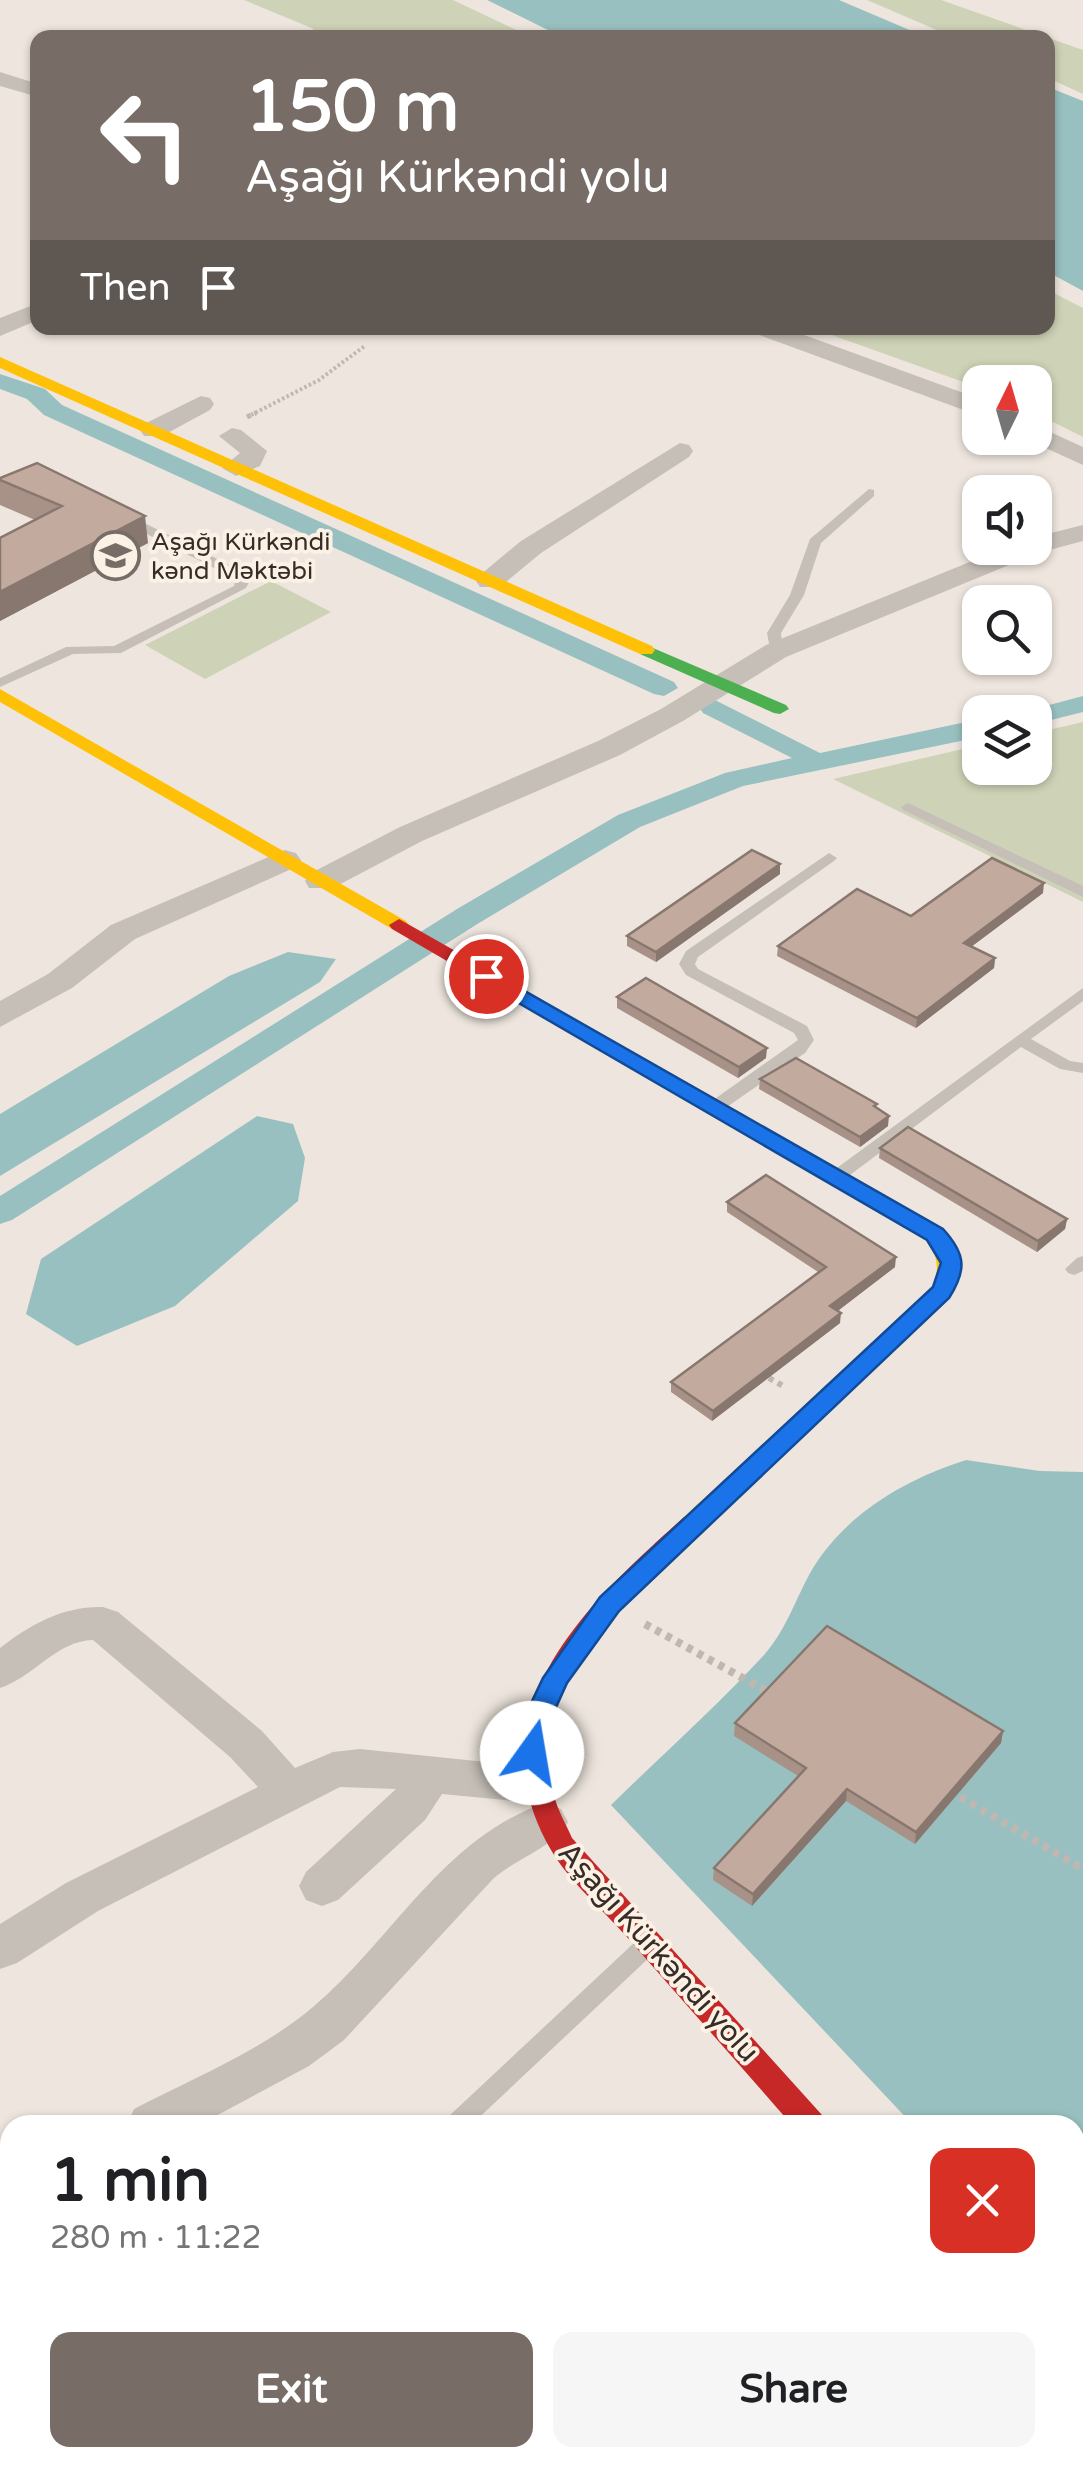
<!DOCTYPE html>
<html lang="en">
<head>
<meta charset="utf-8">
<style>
	body { margin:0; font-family:"Varela Round",sans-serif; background:#f6f6f6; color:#202124; height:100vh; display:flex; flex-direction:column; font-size:38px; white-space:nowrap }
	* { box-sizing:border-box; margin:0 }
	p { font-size:32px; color:#757577 }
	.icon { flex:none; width:55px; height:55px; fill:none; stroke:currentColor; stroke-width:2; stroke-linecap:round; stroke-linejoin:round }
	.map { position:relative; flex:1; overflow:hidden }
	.details { position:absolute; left:0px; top:2115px; width:1085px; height:352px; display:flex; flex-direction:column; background:#fff; border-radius:30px 30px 0 0; box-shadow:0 2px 8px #0004 }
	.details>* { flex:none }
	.guide { position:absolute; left:30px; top:30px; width:1025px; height:305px; border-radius:20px; box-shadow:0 2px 8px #0004; background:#776d66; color:#fff; overflow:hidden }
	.needle { width:65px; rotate:5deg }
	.buttons { position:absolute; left:962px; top:365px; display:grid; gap:20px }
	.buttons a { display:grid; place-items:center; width:90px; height:90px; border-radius:20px; background:#fff; box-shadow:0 2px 8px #0004; font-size:50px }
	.pin { position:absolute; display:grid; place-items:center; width:85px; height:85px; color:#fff; margin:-42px; border:5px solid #fff; border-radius:50%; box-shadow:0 2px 10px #0007 }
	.me { position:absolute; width:110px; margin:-55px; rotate:13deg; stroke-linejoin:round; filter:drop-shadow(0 0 8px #0008) }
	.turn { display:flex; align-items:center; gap:35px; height:210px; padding:0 50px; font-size:45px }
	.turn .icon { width:130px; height:130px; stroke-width:2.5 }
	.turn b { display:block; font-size:70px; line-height:85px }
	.then { display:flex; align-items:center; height:95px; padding:0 50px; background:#0003; gap:20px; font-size:38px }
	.round { display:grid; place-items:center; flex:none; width:105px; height:105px; border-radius:20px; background:#f6f6f6 }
	.summary { display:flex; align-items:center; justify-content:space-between; height:170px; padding:0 50px }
	h1 { font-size:60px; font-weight:800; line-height:75px }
	.button { display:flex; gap:20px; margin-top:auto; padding:20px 50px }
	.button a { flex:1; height:115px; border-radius:20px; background:#776d66; color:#fff; font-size:40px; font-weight:800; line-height:115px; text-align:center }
	.button a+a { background:#f6f6f6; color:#202124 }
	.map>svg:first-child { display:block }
	.green { fill:#ced3b7 }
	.water { fill:#99c0c0 }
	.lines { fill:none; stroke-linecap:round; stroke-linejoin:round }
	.stream { stroke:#99c0c0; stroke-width:12 }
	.canal { fill:#99c0c0; fill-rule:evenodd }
	.path-far3 { stroke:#bfb7b0; stroke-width:4; stroke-dasharray:2.5 2.5; stroke-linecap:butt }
	.path-far2 { stroke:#bfb7b0; stroke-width:5; stroke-dasharray:4 4; stroke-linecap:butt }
	.path-far1 { stroke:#bfb7b0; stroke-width:6; stroke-dasharray:5 5; stroke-linecap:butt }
	.path { stroke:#bfb7b0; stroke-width:8; stroke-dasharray:6 6; stroke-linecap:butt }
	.lane { fill:#c6bfb8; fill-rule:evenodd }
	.street { fill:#c6bfb8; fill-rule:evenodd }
	.fast { fill:#4caf50; fill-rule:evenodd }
	.slow { fill:#ffc107; fill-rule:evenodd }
	.jam { fill:#c62828; fill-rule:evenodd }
	.wall { fill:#a89288 }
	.shaded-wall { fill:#88776f }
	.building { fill:#c3aa9e; stroke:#88776f; stroke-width:2.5 }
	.route { fill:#1a73e8; stroke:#114b97; stroke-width:2.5 }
	.labels { text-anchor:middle; stroke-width:8; stroke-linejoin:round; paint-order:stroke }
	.far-poi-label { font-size:25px; fill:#372c26; stroke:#fbf1e5; text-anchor:start }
	.street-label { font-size:30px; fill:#372c26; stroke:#fbf1e5 }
</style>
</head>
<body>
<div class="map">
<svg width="1083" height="2467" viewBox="0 0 1083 2467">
	<rect width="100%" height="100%" fill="#eee6de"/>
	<path class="green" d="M244,0H453L531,37H296L314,29Z
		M867,0H941L1083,50V94L1048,78V38L953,37Z
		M1048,290L1083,308V437L1035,413V382H980V388L812,328H1048Z
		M271,581L331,612L205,679L145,645Z
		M1083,722V902L833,779L980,745V768H1035V733Z"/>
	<path class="water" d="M487,0H839L926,37H562Z
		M1048,87L1083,101V291L1048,272Z
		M288,952L336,959L320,982L0,1176V1114L229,976Z
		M257,1116L293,1124L305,1158L298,1201L175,1306L77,1346L26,1314L41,1259Z
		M966,1460L1040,1471L1083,1472V2306L1075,2297V2125H913L611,1805C662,1755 716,1707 764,1655C787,1629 796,1597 813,1568C847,1513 906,1479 966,1460Z"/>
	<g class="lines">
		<path class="stream" d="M765,2467L783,2458"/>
		<path class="canal" d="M0,374L45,389L62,405L674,682L678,688L664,696L654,694L44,415L27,399L0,389Z
			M1083,696V712L1035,724V712H1023Z
			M713,699L820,753L980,719V737L743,786L640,827L479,923L12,1220L0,1224V1196L457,909L618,815L725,773L792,758L703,713L699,707L703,701Z"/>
		<path class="path-far3" d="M251,415L319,380L366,345"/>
		<path class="path-far2" d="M247,417L256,413"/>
		<path class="path-far1" d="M769,1378L783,1386"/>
		<path class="path" d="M645,1624L770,1693
			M950,1791L1083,1869"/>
		<path class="lane" d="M869,489L874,490V496L821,543L804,595L781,633L783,651L776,655L771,654L767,633L790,595L810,539Z
			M128,515L242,571L249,582L246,588L121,653L73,654L0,687V678L66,647L114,646L234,586L235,582L232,577L123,522L122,519Z
			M908,803L1083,886V897L903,810L901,807Z
			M829,853L837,858L834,861L698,957L695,964L698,969L807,1026L814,1040L805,1053L721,1111H709L707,1107L709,1103L798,1040L794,1033L686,975L679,964L686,951Z
			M1083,988V1001L1031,1039L1070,1061L1083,1063V1073L1060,1069L1021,1047L842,1181H830L827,1177L830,1173Z
			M1083,1256V1271L1074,1275L1068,1273L1065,1269L1077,1258Z
			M643,1940L651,1942L654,1949L651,1956L471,2125H446L449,2116L635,1942Z
			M453,2458H487L483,2467H448Z
			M826,2458H867L863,2467H821Z"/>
		<path class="street" d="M0,72L38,84V97L0,86Z
			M38,303V320L0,336V318Z
			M750,328H785L980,399V416L754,333Z
			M201,396L210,398L214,404L210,410L162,436H144L140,430L144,424Z
			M1035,425L1083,447V465L1026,439L1035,438Z
			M232,428L241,430L267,451L260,466L236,476L222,468L240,453L219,436Z
			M680,443L689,445L693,451L689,457L541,553L500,587H480L476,581L480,575L521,541Z
			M1083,525V541L1038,553L786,657L683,721L620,755L422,841L333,888H309L305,881L309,874L400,827L598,741L661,709L766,645L1004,548H1035V537Z
			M285,850L296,853L301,860L296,867L135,939L72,988L0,1027V1001L48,974L111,925Z
			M103,1607L118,1612L262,1731L295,1768L333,1752L360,1749L535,1767L551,1772L558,1785L551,1798L535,1803L442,1794L425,1820L338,1900L322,1906L306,1900L299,1886L306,1872L396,1789L340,1787L98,1911L17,1963L0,1969V1924L66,1883L258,1787L230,1757L93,1640C56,1641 34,1677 0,1688V1648C31,1624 63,1606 103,1607Z
			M545,1803L561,1809L568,1822C556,1846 515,1859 493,1879L344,2040L309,2066L199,2125H127L134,2109C192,2079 256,2053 307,2012C390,1945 440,1839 545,1803Z
			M10,2201V2253L0,2257V2205Z
			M1075,2436L1083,2439V2467H1041L1037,2458H1075Z"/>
		<path class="fast" d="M646,645L786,705L789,709L780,714L774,713L640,654V646Z"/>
		<path class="slow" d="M0,357L652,646L655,650L652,654H640L0,368Z
			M0,689L406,921L409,925L406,929H392L0,702Z
			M740,1115L943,1230C961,1254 964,1272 949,1299L702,1531H684L681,1524L684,1517L932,1288C940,1270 938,1256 927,1240L732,1127L729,1122Z"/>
		<path class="jam" d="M399,919L748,1117L751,1122L740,1129L732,1127L392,929L389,925Z
			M693,1515L702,1517L705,1524L702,1531C628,1598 526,1683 554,1795C557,1809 566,1824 572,1838L822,2115L826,2125H792C737,2062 681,1999 626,1936C602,1909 569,1881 551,1850C470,1711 587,1604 684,1517Z"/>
	</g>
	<path class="wall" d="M0,478L148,543L0,621V538L35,520L0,505Z
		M780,864V874L656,962L627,946V936Z
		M1043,893L972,946L995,958L994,968L916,1028L777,956L778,946L911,916Z
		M617,997L766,1058L738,1078L617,1008Z
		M760,1079L877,1108L888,1126L860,1147L759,1089Z
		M880,1148L1067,1219L1065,1229L1037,1252L879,1158Z
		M727,1202L895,1267L837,1311L840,1323L712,1421L671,1392V1382L818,1272L727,1212Z
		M735,1723L1003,1731L1001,1743L915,1844L846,1801L752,1906L713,1880L714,1868L798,1776L734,1736Z"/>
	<path class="shaded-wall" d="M145,516L148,543L0,621V592Z
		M780,864V874L656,962V952Z
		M1044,883L1043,893L963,953L964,943Z
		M995,958L994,968L916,1028L917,1018Z
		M767,1048L766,1058L738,1078L739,1067Z
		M889,1116L888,1126L860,1147V1137Z
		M1067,1219L1065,1229L1037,1252L1038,1241Z
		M896,1257L895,1267L830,1317V1306Z
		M841,1313L840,1323L712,1421L713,1411Z
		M1003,1731L1001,1743L915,1844L916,1832Z
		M847,1789L846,1801L752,1906L753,1894Z"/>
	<path class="building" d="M37,463L145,516L0,592V538L62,506L0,480V478Z
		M752,850L780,864L656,952L627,936Z
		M992,858L1044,883L964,943L995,958L917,1018L778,946L857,889L911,916Z
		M646,978L767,1048L739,1067L617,997Z
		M796,1058L877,1104L874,1106L889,1116L860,1137L760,1079Z
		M908,1127L1067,1219L1038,1241L880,1148Z
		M766,1175L896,1257L830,1306L841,1313L713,1411L671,1382L826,1267L727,1202Z
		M827,1626L1003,1731L916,1832L847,1789L753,1894L714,1868L806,1768L735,1723Z
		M891,2458H919L925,2467H871Z"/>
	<path class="route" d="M486,969L943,1229C966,1254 967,1270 949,1298L619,1611L567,1683L553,1714L542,1761L532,1764L523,1761L519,1753L526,1714L543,1678L600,1597L933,1287L941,1263L927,1240L479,980L476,976Z"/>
	<defs>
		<symbol id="school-ring" viewBox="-11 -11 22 22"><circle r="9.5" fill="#fbf1e5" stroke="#776d66" stroke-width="1.5"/><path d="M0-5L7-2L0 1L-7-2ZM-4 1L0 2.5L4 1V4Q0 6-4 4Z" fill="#776d66"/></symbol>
	</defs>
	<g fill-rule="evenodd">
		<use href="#school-ring" x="88" y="528" width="55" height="55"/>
	</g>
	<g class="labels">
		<g class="far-poi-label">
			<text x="151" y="550">Aşağı Kürkəndi<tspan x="151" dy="29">kənd Məktəbi</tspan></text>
		</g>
		<g class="street-label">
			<text transform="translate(659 1952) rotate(48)" y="10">Aşağı Kürkəndi yolu</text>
		</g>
	</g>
</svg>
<div class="buttons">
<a><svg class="needle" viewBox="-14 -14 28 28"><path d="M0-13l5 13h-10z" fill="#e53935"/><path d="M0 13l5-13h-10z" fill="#757577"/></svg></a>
<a><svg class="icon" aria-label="sound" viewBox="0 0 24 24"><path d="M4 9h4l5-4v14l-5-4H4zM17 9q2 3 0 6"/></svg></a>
<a><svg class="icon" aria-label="search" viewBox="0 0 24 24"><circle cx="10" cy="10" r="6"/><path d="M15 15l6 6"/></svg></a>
<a><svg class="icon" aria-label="layers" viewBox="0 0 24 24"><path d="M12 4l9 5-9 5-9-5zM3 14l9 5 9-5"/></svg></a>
</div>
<div class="pin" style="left:486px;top:976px;background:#d93025"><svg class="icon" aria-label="arrive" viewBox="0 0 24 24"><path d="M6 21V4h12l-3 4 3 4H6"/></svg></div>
<svg class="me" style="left:532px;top:1753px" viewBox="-20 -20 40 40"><circle r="19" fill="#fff"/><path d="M0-13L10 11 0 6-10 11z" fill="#1a73e8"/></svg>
<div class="guide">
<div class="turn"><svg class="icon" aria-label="left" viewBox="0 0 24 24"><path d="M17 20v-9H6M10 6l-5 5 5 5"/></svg><div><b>150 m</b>Aşağı Kürkəndi yolu</div></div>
<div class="then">Then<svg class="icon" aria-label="arrive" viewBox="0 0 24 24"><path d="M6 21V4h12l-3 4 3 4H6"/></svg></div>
</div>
<section class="details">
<div class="summary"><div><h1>1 min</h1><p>280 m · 11:22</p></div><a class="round" style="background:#d93025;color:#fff"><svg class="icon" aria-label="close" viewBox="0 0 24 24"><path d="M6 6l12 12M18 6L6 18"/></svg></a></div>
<div class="button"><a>Exit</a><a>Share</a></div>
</section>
</div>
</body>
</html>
